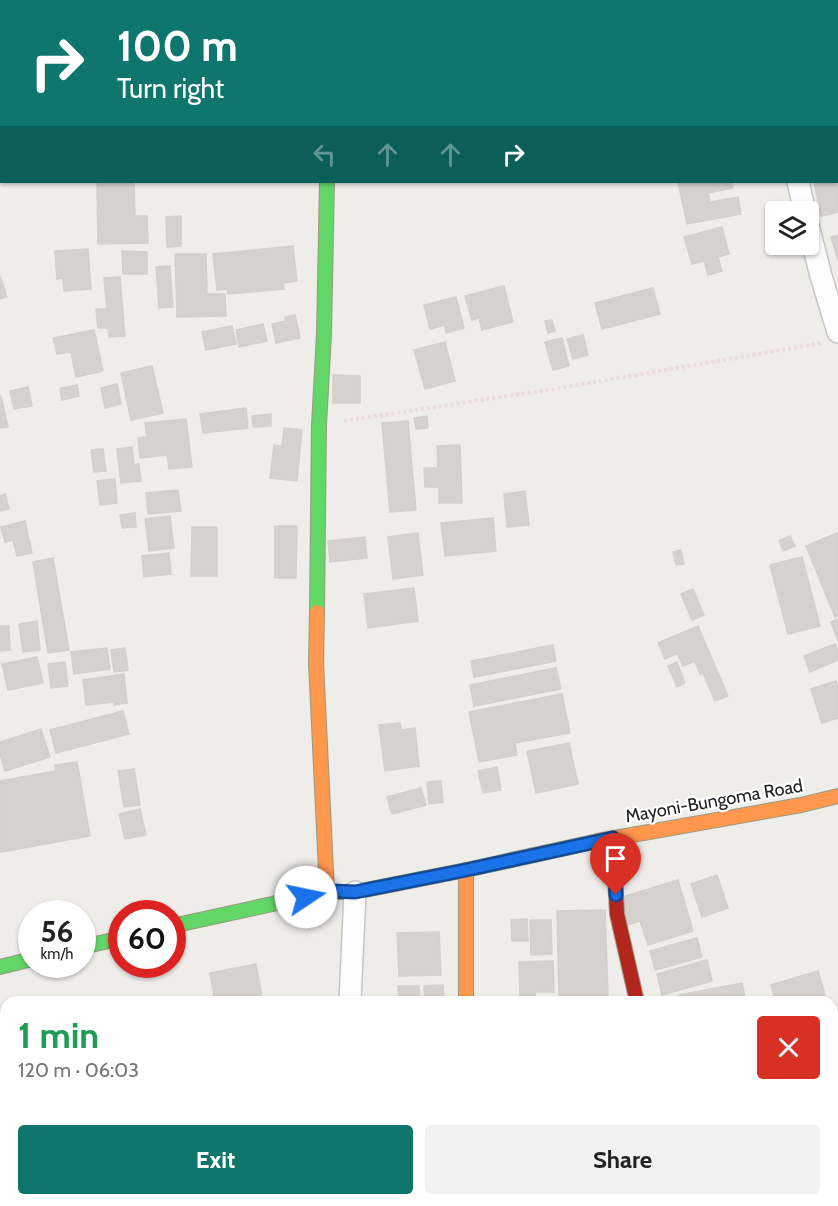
<!DOCTYPE html>
<html lang="en">
<head>
<meta charset="utf-8">
<style>
	body { margin:0; font-family:Cabin,sans-serif; background:#f2f2f2; color:#222; height:100vh; display:flex; flex-direction:column; font-size:22px; white-space:nowrap }
	* { box-sizing:border-box; margin:0 }
	p { font-size:20px; color:#767676 }
	.icon { flex:none; width:33px; height:33px; fill:none; stroke:currentColor; stroke-width:2; stroke-linecap:round; stroke-linejoin:round }
	.map { position:relative; flex:1; overflow:hidden }
	.side { position:absolute; left:0px; top:996px; width:838px; height:210px; display:flex; flex-direction:column; background:#fff; border-radius:18px 18px 0 0; box-shadow:0 2px 4px #0004 }
	.side>* { flex:none }
	.guide { position:absolute; left:0px; top:0px; width:838px; height:183px; box-shadow:0 2px 4px #0004; background:#0f766e; color:#fff; overflow:hidden }
	.controls { position:absolute; left:765px; top:201px; display:grid; gap:12px }
	.controls a { display:grid; place-items:center; width:54px; height:54px; border-radius:6px; background:#fff; box-shadow:0 2px 4px #0004; font-size:30px }
	.speed { position:absolute; left:18px; top:900px; display:flex; gap:12px; font-size:30px; font-weight:700; text-align:center }
	.speed>* { display:grid; place-content:center; width:78px; height:78px; border-radius:50%; background:#fff; box-shadow:0 2px 4px #0004; line-height:1 }
	.speed small { font-size:15px; font-weight:400 }
	.speed .limit { border:9px solid #d22; background:#fff; color:#111 }
	.pin { position:absolute; display:grid; place-items:center; width:51px; height:51px; color:#fff; margin:-62px -26px; border-radius:50% 50% 50% 0; rotate:-45deg; box-shadow:0 0 6px #0007 }
	.pin .icon { rotate:45deg }
	.me { position:absolute; width:66px; margin:-33px; rotate:79deg; stroke-linejoin:round; filter:drop-shadow(0 0 4px #0008) }
	.turn { display:flex; align-items:center; gap:21px; height:126px; padding:0 18px; font-size:27px }
	.turn .icon { width:78px; height:78px; stroke-width:2.5 }
	.turn b { display:block; font-size:42px; line-height:51px }
	.lanes { display:flex; align-items:center; height:57px; padding:0 18px; background:#0003; justify-content:center; gap:30px; direction:ltr }
	.lanes .off { opacity:.35 }
	.round { display:grid; place-items:center; flex:none; width:63px; height:63px; border-radius:6px; background:#f2f2f2 }
	.head { display:flex; align-items:center; justify-content:space-between; height:102px; padding:0 18px }
	h1 { font-size:36px; font-weight:700; line-height:45px; color:#1e9e55 }
	.action { display:flex; gap:12px; margin-top:auto; padding:12px 18px }
	.action a { flex:1; height:69px; border-radius:6px; background:#0f766e; color:#fff; font-size:24px; font-weight:700; line-height:69px; text-align:center }
	.action a+a { background:#f2f2f2; color:#222 }
	.map>svg:first-child { display:block }
	.building { fill:#d4d1cf; stroke:#d2cfcc; stroke-width:1.5 }
	.lines { fill:none; stroke-linecap:round; stroke-linejoin:round }
	.street-casing { stroke:#c6c5c4; stroke-width:24 }
	.fast-casing { stroke:#9a9982; stroke-width:16 }
	.slow-casing { stroke:#9a9982; stroke-width:16 }
	.jam-casing { stroke:#9a9982; stroke-width:16 }
	.path { stroke:#ecdbdb; stroke-width:4; stroke-dasharray:3 3; stroke-linecap:butt }
	.street { stroke:#fdfcfc; stroke-width:21 }
	.fast { stroke:#63d668; stroke-width:14 }
	.slow { stroke:#ff974d; stroke-width:14 }
	.jam { stroke:#b3261e; stroke-width:14 }
	.route-casing { stroke:#114b97; stroke-width:15 }
	.route { stroke:#1a73e8; stroke-width:10 }
	.labels { text-anchor:middle; stroke-width:4.5; stroke-linejoin:round; paint-order:stroke }
	.street-label { font-size:18px; fill:#212121; stroke:#fff }
</style>
</head>
<body>
<div class="map">
<svg width="838" height="1206" viewBox="0 0 838 1206">
	<rect width="100%" height="100%" fill="#efedea"/>
	<path class="building" d="M838,67V104H837V68Z
		M837,174L838,212L821,216L814,182H837Z
		M97,182H134L135,216H147L148,243L98,244Z
		M678,182H732L733,188L708,193L710,202L738,197L741,214L687,224Z
		M181,216V246L167,247L166,217Z
		M722,227L729,254L718,257L722,271L708,275L704,261L692,264L684,237Z
		M838,235V260L831,237Z
		M293,246L297,281L283,283L284,289L228,294L227,289L217,290L213,254Z
		M88,249L91,289L64,291L63,278L57,279L55,251Z
		M122,251L147,252V274H123Z
		M175,254H206L207,294H225L226,316L177,317Z
		M170,266L173,307L159,308L156,267Z
		M0,276L7,297L0,299Z
		M120,277L125,336L109,337L108,328H98L96,309H107L104,278Z
		M504,286L513,322L482,330L479,318L472,320L465,296Z
		M653,288L660,314L602,329L595,303Z
		M456,297L464,328L446,333L445,325L430,329L424,305Z
		M295,315L300,338L276,343L272,324L286,321L285,317Z
		M552,320L555,331L548,333L545,321Z
		M263,324L267,341L239,347L236,330Z
		M232,326L236,344L206,350L202,332Z
		M94,330L103,371L76,377L71,352L57,354L53,338Z
		M583,335L588,355L573,359L567,339Z
		M562,338L569,366L553,370L545,342Z
		M445,342L455,381L425,389L414,350Z
		M152,366L163,413L131,420L121,373Z
		M333,375L360,376V403H333Z
		M117,384L121,404L105,408L101,388Z
		M77,385L79,396L62,400L60,388Z
		M28,387L32,406L14,409L10,391Z
		M0,396H1L8,427L0,428Z
		M246,408L248,428L203,433L200,414Z
		M271,414V426L253,427L252,416Z
		M427,416L428,428L416,429L414,418Z
		M186,419L192,467L169,469L167,455L140,458L138,438L147,437L145,423Z
		M408,421L416,510L390,512L382,423Z
		M284,428L302,430L297,481L270,478L274,445L282,446Z
		M460,445L462,503H439V487H425L424,468H438L437,446Z
		M132,447L134,465L139,464L141,481L121,483L117,449Z
		M103,449L106,471L94,472L91,450Z
		M115,479L117,503L100,505L97,481Z
		M178,490L181,511L148,514L146,493Z
		M525,491L529,525L507,527L504,494Z
		M5,494L9,509L0,511V496Z
		M135,513L136,527L122,528L120,515Z
		M170,516L174,548L149,551L145,519Z
		M493,518L496,551L445,556L441,523Z
		M25,521L32,553L17,556L13,540L5,542L1,527Z
		M275,526H297L296,578H275Z
		M192,527H217V576H191Z
		M418,533L423,575L393,579L388,537Z
		M837,533L838,536V616L835,617L806,546Z
		M790,536L795,546L783,551L779,541Z
		M365,537L367,558L330,562L328,541Z
		M681,550L684,564L676,565L673,552Z
		M169,553L171,574L144,577L142,556Z
		M802,557L820,626L788,634L770,565Z
		M53,558L69,650L48,653L33,562Z
		M414,588L418,621L368,628L364,594Z
		M693,589L704,615L692,620L681,594Z
		M838,619V641L831,622Z
		M37,621L40,650L23,652L19,624Z
		M0,626H9L10,650L0,651Z
		M698,626L728,696L715,701L703,673L700,674L695,661L683,666L677,653L665,659L658,643Z
		M835,644L838,650V660L810,672L804,656Z
		M553,645L556,661L474,677L471,661Z
		M107,648L110,669L74,674L71,652Z
		M125,648L128,670L114,672L111,650Z
		M37,657L43,683L8,690L2,664Z
		M65,662L68,686L51,688L48,664Z
		M677,662L685,683L677,687L668,666Z
		M556,668L561,689L474,706L470,685Z
		M124,674L127,703L114,705V702L86,705L83,680Z
		M836,681L838,687V718L822,723L811,689Z
		M562,694L570,733L515,743L517,755L479,762L469,712Z
		M123,711L129,734L56,753L50,730Z
		M400,723L401,730L415,728L419,766L385,771L379,725Z
		M41,729L50,757L5,771L0,754V742Z
		M569,743L578,784L536,793L527,751Z
		M77,762L90,836L1,852L0,844V781L56,771L55,765Z
		M497,767L501,790L483,793L478,771Z
		M134,769L140,805L124,807L118,771Z
		M441,781L443,802L429,804L427,782Z
		M421,788L426,805L392,814L387,797Z
		M140,809L146,835L125,839L119,814Z
		M717,875L728,908L702,917L691,884Z
		M678,880L693,931L648,945L640,921L627,925L619,898Z
		M605,910L608,995L559,997L557,911Z
		M527,919L528,941H512L511,920Z
		M530,920H551L552,954L531,955Z
		M439,932L441,975L399,976L397,933Z
		M697,938L702,957L655,970L650,951Z
		M707,960L712,981L662,995L657,974Z
		M553,961L554,992H535V997L520,998L519,962Z
		M256,964L262,997L232,1002H215L210,973Z
		M818,971L825,995L803,1001L804,1002H776L771,985Z
		M742,983L746,1002H680L678,995Z
		M443,985L444,1002H425L424,986Z
		M398,986H419L420,1002H399Z
		M838,1037V1058L832,1061V1040Z
		M366,1200H410V1206H367Z
		M583,1200H600L584,1205Z"/>
	<g class="lines">
		<defs>
			<path id="street" d="M758,0V2
				M330,2L331,0
				M798,182L805,212
				M808,225L821,276L838,332
				M350,1002L355,892
				M356,1200L357,1206
				M474,1200L475,1206
				M691,1200L693,1206"/>
			<path id="fast" d="M317,612L319,425L324,334L327,182
				M172,926L327,892H355L466,870L598,841
				M82,947L122,938
				M0,967L32,959"/>
			<path id="slow" d="M317,612L316,662L327,892
				M598,841L801,805L838,796
				M466,870V1002"/>
			<path id="jam" d="M613,838L617,914L637,1002"/>
		</defs>
		<use href="#street" class="street-casing"/>
		<use href="#fast" class="fast-casing"/>
		<use href="#slow" class="slow-casing"/>
		<use href="#jam" class="jam-casing"/>
		<path class="path" d="M344,421L560,388L822,343
			M0,1052L6,1059
			M148,1200L151,1206"/>
		<use href="#street" class="street"/>
		<use href="#fast" class="fast"/>
		<use href="#slow" class="slow"/>
		<use href="#jam" class="jam"/>
	</g>
	<g class="lines">
		<defs>
			<path id="route" d="M306,897L333,891L355,892L466,870L613,838L616,895"/>
		</defs>
		<use href="#route" class="route-casing"/>
		<use href="#route" class="route"/>
	</g>
	<g class="labels">
		<g class="street-label">
			<text transform="translate(714 801) rotate(-10)" y="6">Mayoni-Bungoma Road</text>
		</g>
	</g>
</svg>
<div class="controls">
<a><svg class="icon" aria-label="layers" viewBox="0 0 24 24"><path d="M12 4l9 5-9 5-9-5zM3 14l9 5 9-5"/></svg></a>
</div>
<div class="speed"><div>56<small>km/h</small></div><div class="limit">60</div></div>
<div class="pin" style="left:616px;top:895px;background:#d93025"><svg class="icon" aria-label="arrive" viewBox="0 0 24 24"><path d="M6 21V4h12l-3 4 3 4H6"/></svg></div>
<svg class="me" style="left:306px;top:897px" viewBox="-20 -20 40 40"><circle r="19" fill="#fff"/><path d="M0-13L10 11 0 6-10 11z" fill="#1a73e8"/></svg>
<div class="guide">
<div class="turn"><svg class="icon" aria-label="right" viewBox="0 0 24 24"><path d="M7 20v-9h11M14 6l5 5-5 5"/></svg><div><b>100 m</b>Turn right</div></div>
<div class="lanes"><svg class="icon off" aria-label="left" viewBox="0 0 24 24"><path d="M17 20v-9H6M10 6l-5 5 5 5"/></svg><svg class="icon off" aria-label="ahead" viewBox="0 0 24 24"><path d="M12 20V5M6 11l6-6 6 6"/></svg><svg class="icon off" aria-label="ahead" viewBox="0 0 24 24"><path d="M12 20V5M6 11l6-6 6 6"/></svg><svg class="icon" aria-label="right" viewBox="0 0 24 24"><path d="M7 20v-9h11M14 6l5 5-5 5"/></svg></div>
</div>
<section class="side">
<div class="head"><div><h1>1 min</h1><p>120 m · 06:03</p></div><a class="round" style="background:#d93025;color:#fff"><svg class="icon" aria-label="close" viewBox="0 0 24 24"><path d="M6 6l12 12M18 6L6 18"/></svg></a></div>
<div class="action"><a>Exit</a><a>Share</a></div>
</section>
</div>
</body>
</html>
